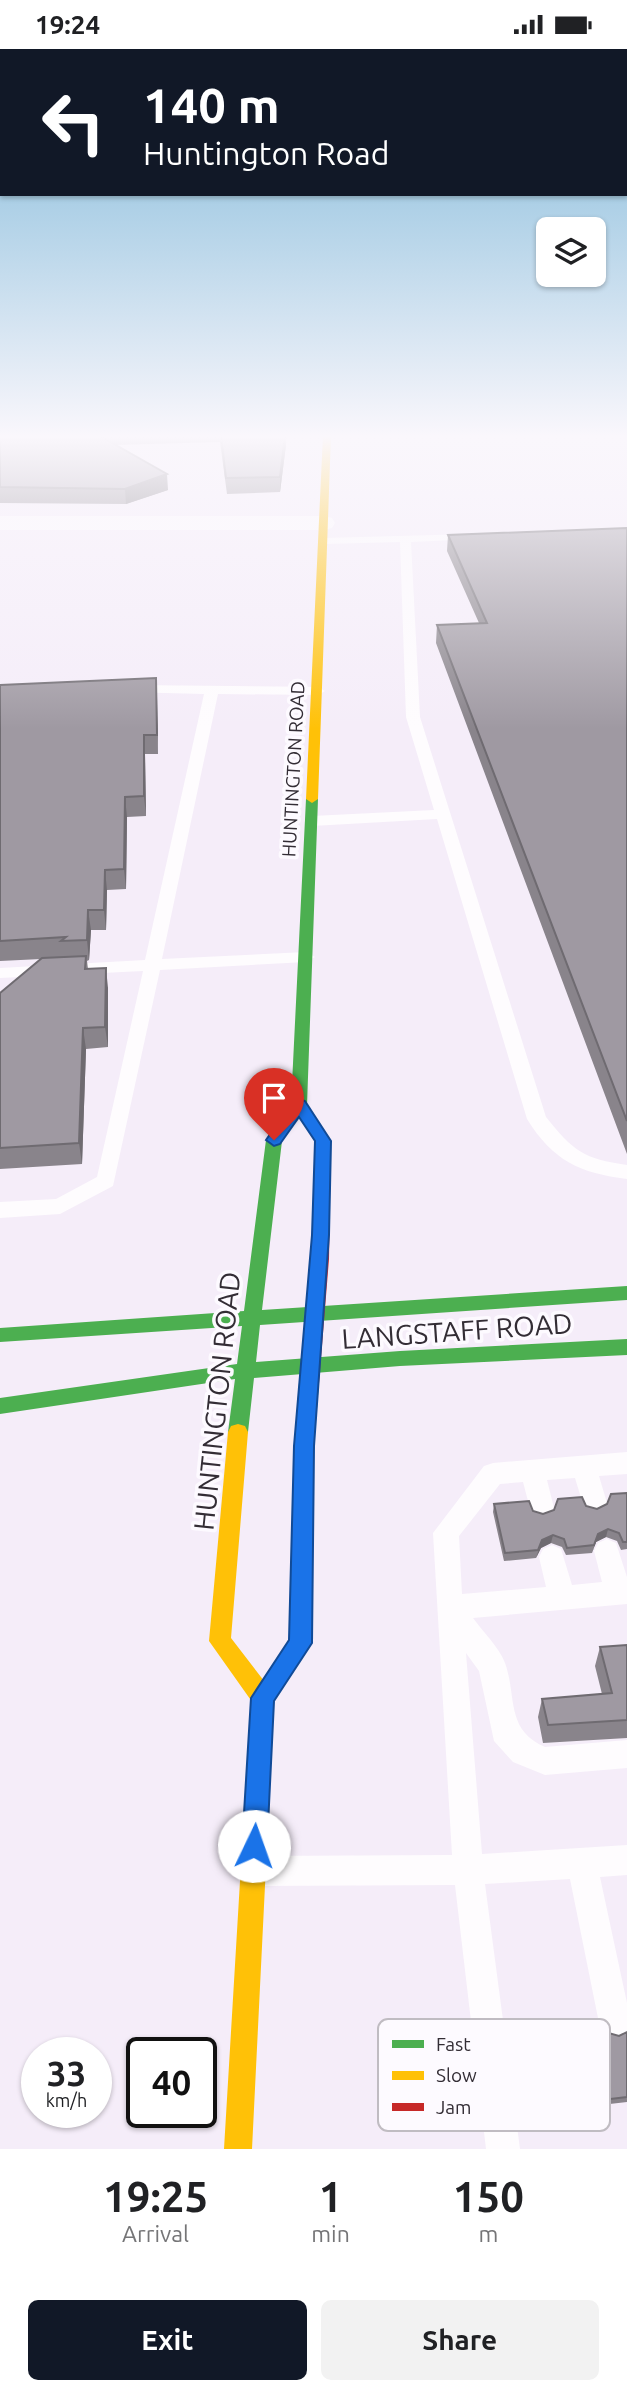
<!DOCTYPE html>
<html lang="en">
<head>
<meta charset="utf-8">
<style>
	body { margin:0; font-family:Ubuntu,sans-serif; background:#f2f2f2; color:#202124; height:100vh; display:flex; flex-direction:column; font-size:26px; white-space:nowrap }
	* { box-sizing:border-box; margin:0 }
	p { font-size:23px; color:#757577 }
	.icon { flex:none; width:38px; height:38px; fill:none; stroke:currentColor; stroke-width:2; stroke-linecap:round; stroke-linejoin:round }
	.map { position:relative; height:2100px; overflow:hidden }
	.sheet { display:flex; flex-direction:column; background:#fff; flex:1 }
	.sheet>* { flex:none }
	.guide { position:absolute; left:0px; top:0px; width:628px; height:147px; box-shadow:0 2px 5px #0004; background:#111827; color:#fff; overflow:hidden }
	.fabs { position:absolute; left:536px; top:168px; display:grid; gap:14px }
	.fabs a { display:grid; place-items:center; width:70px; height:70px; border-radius:10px; background:#fff; box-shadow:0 2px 5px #0004; font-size:35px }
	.speed { position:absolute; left:21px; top:1988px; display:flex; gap:14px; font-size:35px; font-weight:700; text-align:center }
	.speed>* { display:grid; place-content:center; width:91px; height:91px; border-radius:50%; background:#fff; box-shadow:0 2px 5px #0004; line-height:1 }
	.speed small { font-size:18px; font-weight:400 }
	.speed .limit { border:4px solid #111; border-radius:10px; background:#fff; color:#111 }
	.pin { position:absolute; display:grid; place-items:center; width:60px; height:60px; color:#fff; margin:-72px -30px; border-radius:50% 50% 50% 0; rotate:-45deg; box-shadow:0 0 7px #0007 }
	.pin .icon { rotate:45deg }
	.me { position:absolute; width:77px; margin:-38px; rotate:3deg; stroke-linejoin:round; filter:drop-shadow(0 0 5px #0008) }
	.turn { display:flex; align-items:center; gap:24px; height:147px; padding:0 28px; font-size:32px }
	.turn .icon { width:91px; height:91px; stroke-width:2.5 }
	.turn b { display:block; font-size:49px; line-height:60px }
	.eta { display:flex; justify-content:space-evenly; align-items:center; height:119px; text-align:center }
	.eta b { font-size:42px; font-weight:700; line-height:49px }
	.cta { display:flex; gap:14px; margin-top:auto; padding:14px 28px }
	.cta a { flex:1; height:80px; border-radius:10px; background:#111827; color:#fff; font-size:28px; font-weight:700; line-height:80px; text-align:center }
	.cta a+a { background:#f2f2f2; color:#202124 }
	.status { display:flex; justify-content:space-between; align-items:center; height:49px; padding:0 35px; background:#fff; direction:ltr }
	.status svg { height:19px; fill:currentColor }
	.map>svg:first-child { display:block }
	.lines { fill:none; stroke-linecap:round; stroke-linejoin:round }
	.lane { fill:#fefcfe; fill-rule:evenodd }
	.street { fill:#fefcfe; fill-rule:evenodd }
	.fast { fill:#4caf50; fill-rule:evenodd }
	.slow { fill:#ffc107; fill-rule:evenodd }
	.jam { fill:#c62828; fill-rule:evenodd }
	.wall { fill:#89848b }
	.shaded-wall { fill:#6f6b71 }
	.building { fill:#9f99a2; stroke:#6f6b71; stroke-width:2 }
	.route { fill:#1a73e8; stroke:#114b97; stroke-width:2 }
	.labels { text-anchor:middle; stroke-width:7; stroke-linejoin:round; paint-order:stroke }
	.far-street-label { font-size:19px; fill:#332d35; stroke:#fdfaff }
	.near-street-label { font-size:28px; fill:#332d35; stroke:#fdfaff }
	.key { fill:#fdfaff; stroke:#c0bcc2; stroke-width:2 }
	.key-label { font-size:19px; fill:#332d35 }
</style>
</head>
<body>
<div class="status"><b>19:24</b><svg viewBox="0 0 49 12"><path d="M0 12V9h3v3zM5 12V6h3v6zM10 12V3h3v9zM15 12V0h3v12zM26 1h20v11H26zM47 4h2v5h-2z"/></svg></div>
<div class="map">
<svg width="627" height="2100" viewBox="0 0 627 2100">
	<rect width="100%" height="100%" fill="#f5edf9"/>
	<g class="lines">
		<path class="lane" d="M472,485L476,486V490L411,493L420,668L546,1068C573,1102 584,1110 627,1116V1130C580,1124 553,1112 527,1070L437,770L312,777L304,772L312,767L434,761L406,668L400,493L324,495L318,492L324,489Z
			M130,636L318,638L325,642L318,646L218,645L162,910L306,903L315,908L306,913L160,921L113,1137L60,1165L0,1169V1153L56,1150L97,1128L143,922L0,929V919L145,911L204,645L125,643L123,640Z
			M627,1403V1425L599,1427L607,1454L603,1462L594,1465L585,1462L575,1429L547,1431L554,1459L550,1467L541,1470L532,1467L523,1433L500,1435L459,1487L462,1545L546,1538L539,1508L543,1500L552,1496L561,1500L572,1536L602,1533L594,1502L598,1494L607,1490L616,1494L627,1528V1555L473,1569C483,1583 499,1598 505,1614C517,1647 505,1681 545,1698L627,1691V1719L545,1726L513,1713L494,1692L479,1622L466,1604L482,1805L627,1796V1826L600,1828L627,1954V1984L615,1990L603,1986L599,1974L570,1830L485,1835L520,2100H486L455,1836L257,1837L246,1833L242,1822L246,1811L257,1807L452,1806L433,1484L484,1417L493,1414Z"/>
		<path class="street" d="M0,467H324L332,469L335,474L332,479L324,481H0Z"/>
		<path class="fast" d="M312,746L318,750L307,1056L282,1092L262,1261L627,1237V1251L260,1276L256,1313L400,1302L627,1290V1306L400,1317L254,1329L248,1383L245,1389L238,1391L231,1389L228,1383L235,1330L0,1365V1349L237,1315L242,1277L0,1293V1279L244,1262L266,1091L291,1055L306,750Z
			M309,1326L316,1328L319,1334L314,1397L312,1594L274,1652L271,1715L267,1723L259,1727L251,1723L247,1715L252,1649L290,1591L294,1397L299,1334L302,1328Z"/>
		<path class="slow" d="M323,386H331L318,750L312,754L306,750Z
			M238,1375L245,1377L248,1383L231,1589L271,1641L274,1649L271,1657L263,1660L255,1657L209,1592L228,1383L231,1377Z
			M259,1703L267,1707L271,1715L252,2100H224L247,1715L251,1707Z"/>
		<path class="jam" d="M299,1051L305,1052L331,1092L329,1210L319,1334L316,1340L309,1342L302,1340L299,1334L311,1210L315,1092L291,1056Z"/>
	</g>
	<path class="wall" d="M0,386H286V396L280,443L227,445L220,393L115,396L168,441L126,455L0,454Z
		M627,479V1105L436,594L437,576L479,574L447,502L448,486Z
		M156,629L158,705H145L146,767L127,768L126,840L107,841L106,881H91L89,911L87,912L88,920L108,939V998L86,1000L82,1115L0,1120V944L41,910L0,912V636Z
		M627,1444V1500L621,1501L617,1492L606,1488L596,1493L592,1504L566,1506L562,1498L551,1494L541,1499L536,1509L504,1512L493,1463L494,1455L533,1462L543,1465L586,1457L597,1460L607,1455Z
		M627,1596V1689L543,1694L538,1668L542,1650L602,1645L595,1617L600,1598Z
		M562,1975L605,1983L619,1987L627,1983V2053L575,2059L560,1981Z"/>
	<path class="shaded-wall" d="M285,386L286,396L280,443V428Z
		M167,425L168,441L126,455L125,440Z
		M156,629L157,648L158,705L157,686Z
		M144,686L145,705L146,767L144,747Z
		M125,748L127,768L126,840L124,820Z
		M105,821L107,841L106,881L104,861Z
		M88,861L91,881L89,911L87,891Z
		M106,919L108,939V998L105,978Z
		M83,979L86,1000L82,1115L79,1094Z
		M608,1480L606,1488L596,1493L592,1504L598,1485Z
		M553,1486L551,1494L541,1499L536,1509L542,1491Z"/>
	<path class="building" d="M0,386H98L167,425L125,440L0,438Z
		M221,386H285L280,428L226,429Z
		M627,479V1072L437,576L487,574L448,486Z
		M156,629L157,686H144V747L125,748L124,820L105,821L104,861H88L87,891L61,892L66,888L0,892V636Z
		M86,907L85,920L106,919L105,978L83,979L79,1094L0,1099V944L42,909Z
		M627,1444V1493H623L619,1484L608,1480L598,1485L594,1496L567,1499L564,1490L553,1486L542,1491L538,1501L505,1504L494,1455L529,1452L533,1462L543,1465L554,1461L558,1450L582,1448L586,1457L597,1460L607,1455L611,1445Z
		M627,1596V1671L548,1676L542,1650L612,1644L600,1598Z
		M600,1971L605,1983L619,1987L627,1983V2048L577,2054L562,1975Z"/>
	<linearGradient id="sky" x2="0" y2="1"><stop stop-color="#7ab6d8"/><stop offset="0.57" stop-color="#faf7fc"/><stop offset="1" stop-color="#faf7fc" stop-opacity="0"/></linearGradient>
	<rect width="627" height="680" fill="url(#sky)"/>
	<path class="route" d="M299,1050L305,1052L331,1092L329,1186L314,1397L312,1594L274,1652L267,1797L263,1806L254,1810L246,1806L242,1797L251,1649L289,1591L294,1397L312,1186L315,1092L299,1068L280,1095L274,1097L266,1091L293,1052Z"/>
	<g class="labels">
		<g class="far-street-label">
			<text transform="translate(293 720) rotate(-87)" y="7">HUNTINGTON ROAD</text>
		</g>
		<g class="near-street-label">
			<text transform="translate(457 1282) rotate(-4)" y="10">LANGSTAFF ROAD</text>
			<text transform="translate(217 1352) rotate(-84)" y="10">HUNTINGTON ROAD</text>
		</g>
	</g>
	<rect x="378" y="1970" width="232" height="112" rx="10" class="key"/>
	<rect x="392" y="1991" width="32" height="8" fill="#4caf50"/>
	<rect x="392" y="2022" width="32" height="9" fill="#ffc107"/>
	<rect x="392" y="2054" width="32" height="8" fill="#c62828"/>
	<g class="key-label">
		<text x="436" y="2002">Fast</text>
		<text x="436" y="2033">Slow</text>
		<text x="436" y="2065">Jam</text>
	</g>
</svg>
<div class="fabs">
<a><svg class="icon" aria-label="layers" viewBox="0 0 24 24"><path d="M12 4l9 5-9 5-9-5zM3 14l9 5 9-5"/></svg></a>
</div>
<div class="speed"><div>33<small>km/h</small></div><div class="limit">40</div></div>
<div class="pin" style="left:274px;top:1091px;background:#d93025"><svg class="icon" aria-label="arrive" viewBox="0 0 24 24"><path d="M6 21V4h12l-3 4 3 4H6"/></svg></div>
<svg class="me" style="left:254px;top:1797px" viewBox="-20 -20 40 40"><circle r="19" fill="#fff"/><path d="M0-13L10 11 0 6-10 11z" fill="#1a73e8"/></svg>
<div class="guide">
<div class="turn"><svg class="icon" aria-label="left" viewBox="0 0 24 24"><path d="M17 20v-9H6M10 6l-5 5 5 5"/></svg><div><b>140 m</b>Huntington Road</div></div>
</div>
</div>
<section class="sheet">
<div class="eta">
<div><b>19:25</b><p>Arrival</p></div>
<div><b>1</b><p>min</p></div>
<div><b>150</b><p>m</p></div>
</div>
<div class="cta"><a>Exit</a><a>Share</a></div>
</section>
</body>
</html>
